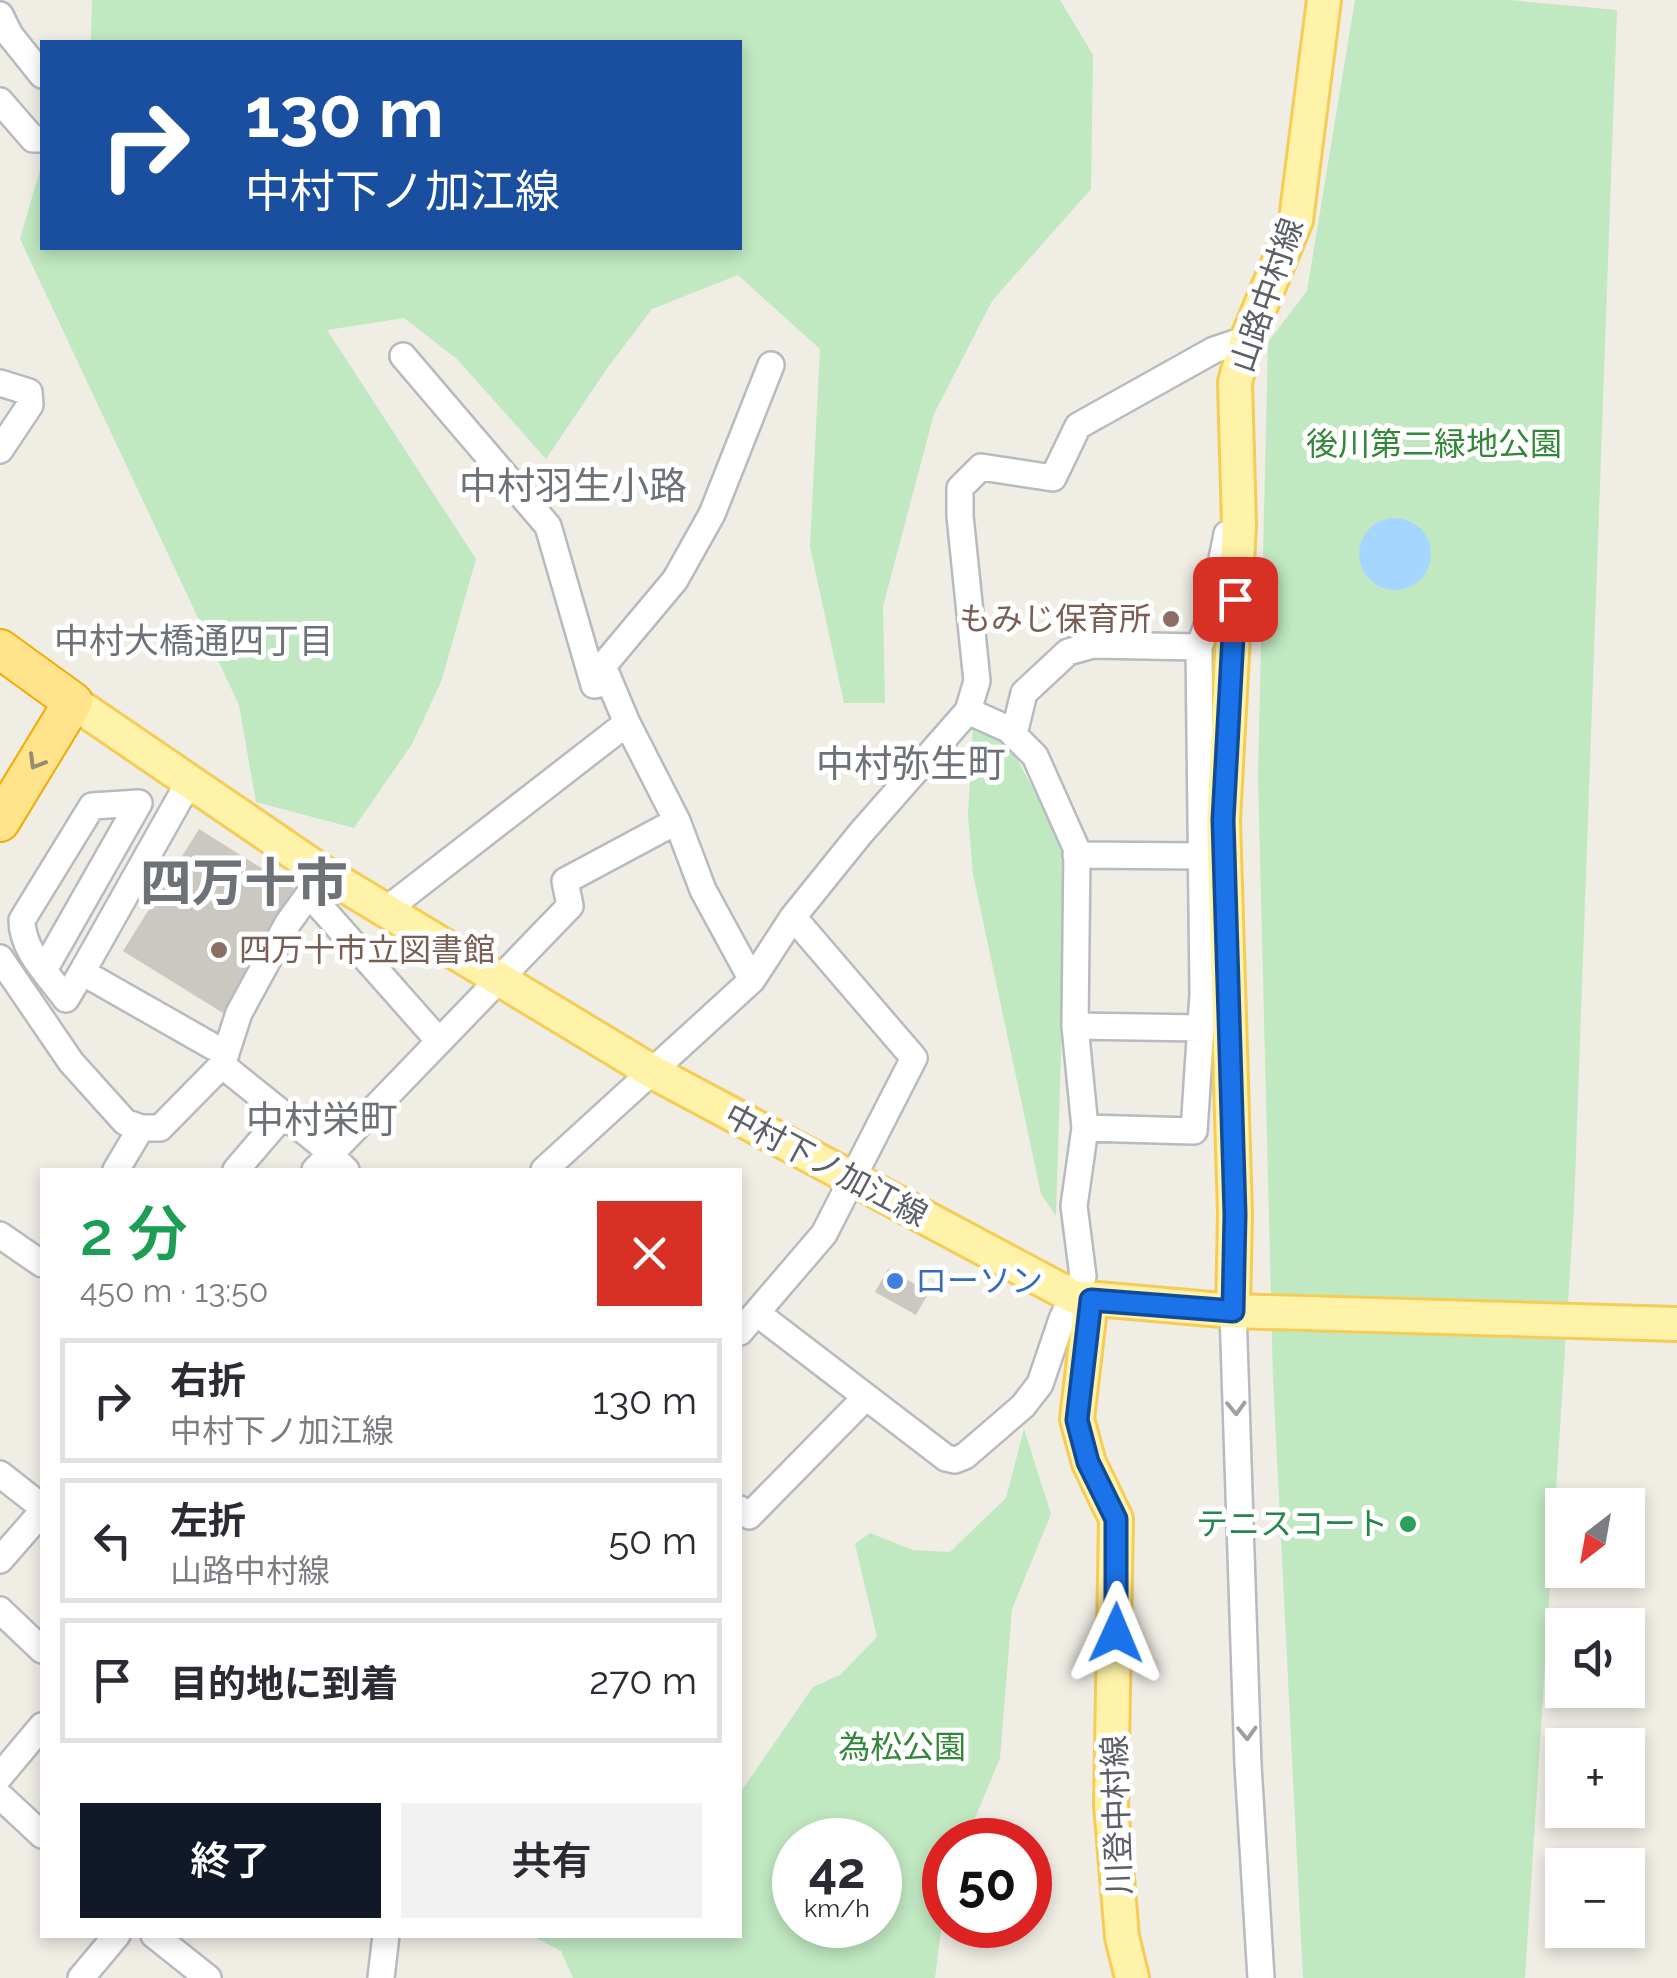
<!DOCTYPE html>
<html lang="ja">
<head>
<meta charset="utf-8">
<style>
	body { margin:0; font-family:Raleway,"Noto Sans JP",sans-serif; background:#f2f2f3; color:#2b2b33; height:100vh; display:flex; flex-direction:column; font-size:38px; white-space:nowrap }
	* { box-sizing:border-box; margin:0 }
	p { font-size:32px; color:#7c7c81 }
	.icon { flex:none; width:55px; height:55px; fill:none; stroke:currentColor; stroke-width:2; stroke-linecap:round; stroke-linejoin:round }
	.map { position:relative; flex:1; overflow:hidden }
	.sheet { position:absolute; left:40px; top:1168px; width:702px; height:770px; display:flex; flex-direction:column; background:#fff; border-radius:0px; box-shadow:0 5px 15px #0003 }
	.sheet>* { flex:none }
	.top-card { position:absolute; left:40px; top:40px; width:702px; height:210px; border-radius:0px; box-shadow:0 5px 15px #0003; background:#1a4fa0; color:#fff; overflow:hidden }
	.needle { width:65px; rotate:211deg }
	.fabs { position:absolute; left:1545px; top:1488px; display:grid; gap:20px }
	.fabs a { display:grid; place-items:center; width:100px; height:100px; border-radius:0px; background:#fff; box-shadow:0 5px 15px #0003; font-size:50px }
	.speed { position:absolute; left:772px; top:1818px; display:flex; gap:20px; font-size:50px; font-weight:700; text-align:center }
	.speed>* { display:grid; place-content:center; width:130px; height:130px; border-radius:50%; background:#fff; box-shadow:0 5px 15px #0003; line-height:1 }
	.speed small { font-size:25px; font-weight:400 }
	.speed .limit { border:15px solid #d22; background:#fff; color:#111 }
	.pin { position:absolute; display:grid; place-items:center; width:85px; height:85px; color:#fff; margin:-42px; border-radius:20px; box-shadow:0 5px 15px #0006 }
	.me { position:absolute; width:110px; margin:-55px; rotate:1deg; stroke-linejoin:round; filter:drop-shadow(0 0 8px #0008) }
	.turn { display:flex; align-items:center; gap:35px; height:210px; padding:0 40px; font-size:45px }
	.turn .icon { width:130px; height:130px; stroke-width:2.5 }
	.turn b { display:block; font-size:70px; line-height:85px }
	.round { display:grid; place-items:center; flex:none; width:105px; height:105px; border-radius:0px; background:#f2f2f3 }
	.overview { display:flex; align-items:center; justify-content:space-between; height:170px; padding:0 40px }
	h1 { font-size:60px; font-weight:600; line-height:75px; color:#1e9e55 }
	.primary-button { display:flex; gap:20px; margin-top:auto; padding:20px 40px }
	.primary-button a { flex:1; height:115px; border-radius:0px; background:#111827; color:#fff; font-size:40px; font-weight:600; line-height:115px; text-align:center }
	.primary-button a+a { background:#f2f2f3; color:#2b2b33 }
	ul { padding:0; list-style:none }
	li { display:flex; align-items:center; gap:30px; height:125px; margin:0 20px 15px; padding:0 20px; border:5px solid #e1e1e2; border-radius:0px }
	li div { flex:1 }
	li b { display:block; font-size:38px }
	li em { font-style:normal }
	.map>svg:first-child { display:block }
	.green { fill:#c0e8c1; fill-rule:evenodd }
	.water { fill:#a5d6ff }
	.building { fill:#cac8c1 }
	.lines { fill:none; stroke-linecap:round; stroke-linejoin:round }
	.minor-casing { stroke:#b7babf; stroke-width:30 }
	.major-casing { stroke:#f6cc57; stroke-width:38 }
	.highway-casing { stroke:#f4ab00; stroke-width:42 }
	.minor { stroke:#fff; stroke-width:25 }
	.major { stroke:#fff3aa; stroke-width:32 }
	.highway { stroke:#ffe48c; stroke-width:38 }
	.oneway { stroke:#958e73 }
	.oneway2 { stroke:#9da0a3 }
	.route-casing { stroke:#114b97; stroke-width:25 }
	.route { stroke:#1a73e8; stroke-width:18 }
	.education-dot { fill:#8d6e63; stroke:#fff; stroke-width:4 }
	.shop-dot { fill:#3f7fe0; stroke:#fff; stroke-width:4 }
	.leisure-dot { fill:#2e9e5b; stroke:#fff; stroke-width:4 }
	.labels { text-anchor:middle; stroke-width:10; stroke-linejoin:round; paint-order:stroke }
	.street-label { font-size:32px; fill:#5c6065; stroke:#fff }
	.park-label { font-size:32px; fill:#328738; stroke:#fff }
	.education-label { font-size:32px; fill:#785e54; stroke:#fff; text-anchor:end }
	.shop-label { font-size:32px; fill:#366cbe; stroke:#fff; text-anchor:start }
	.leisure-label { font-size:32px; fill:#27864d; stroke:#fff; text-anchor:end }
	.neighbourhood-label { font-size:35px; fill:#6d7277; stroke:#fff }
	.quarter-label { font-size:38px; fill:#6d7277; stroke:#fff }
	.town-label { font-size:52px; font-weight:bold; fill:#6d7277; stroke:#fff }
</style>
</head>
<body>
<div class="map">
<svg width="1677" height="1978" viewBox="0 0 1677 1978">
	<rect width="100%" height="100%" fill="#efede4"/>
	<path class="green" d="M92,0H1060L1093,55L1091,189L992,301L934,414L883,606L885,703H844L810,547L820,349L738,275L652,309L608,367L546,459L457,359L404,318L327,330L476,559L441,682L412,744L354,828L256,802L239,705L20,239L42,163V248H740V42H91Z
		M1355,0H1509L1617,10L1574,1208L1525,1978H1303L1273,1378L1258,776L1268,342L1307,291Z
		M973,725L1004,735L1067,852L1056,1216L1041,1194L973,874L968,815Z
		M1024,1429L1051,1514L1012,1609L1000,1758L966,1840H945V1899L935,1978H573L561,1951L530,1935H740V1793L813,1687L840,1675L877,1637L855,1544L870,1533L913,1550L950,1552L1006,1498ZM880,1840V1925H795V1840Z"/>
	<path class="water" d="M1359 554a36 36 0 1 1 72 0a36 36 0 1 1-72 0Z"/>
	<path class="building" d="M199,829L298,891L223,1013L123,951Z
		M888,1269L929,1292L916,1315L875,1292Z"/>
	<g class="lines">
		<defs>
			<path id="minor" d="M0,15L10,35L42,75
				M0,101L33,139H42
				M403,356L548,526L594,685L599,684
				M0,383L29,392L30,405L0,450
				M1014,734L1024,693L1068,652L1093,645L1199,647
				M189,782L82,972L226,1054
				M1076,855L1202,856
				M309,894L439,1041
				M386,910L627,723
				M0,958L71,1062L125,1122L141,1128H160L222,1065L239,1013L288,923L309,894L319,870
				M44,970L139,803L92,806L22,920C22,951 48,974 66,999L82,972
				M752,980L703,890L677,821L627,723L603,666L675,580L712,514L771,365
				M1075,1026L1201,1028
				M222,1065L318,1142L346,1170
				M1085,1128L1194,1131L1203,994L1199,647L1210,618L1227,534
				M116,1170L141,1128
				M236,1170L284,1114
				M315,1170L570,906L565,881L677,821
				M544,1170L752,980L793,917L860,834L968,711L977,681L960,516V488L981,467L1053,478L1078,426L1214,350L1247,339
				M0,1235L42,1264
				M1233,1311L1248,1765L1261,1978
				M758,1314L946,1458L955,1460L965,1456L1023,1406L1040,1384L1062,1319L1083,1276L1074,1206L1085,1128L1075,1026L1077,850L1035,756L1008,729L968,711
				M740,1332L824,1234L914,1058L793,917
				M0,1474L42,1507
				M740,1509L749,1516L865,1398
				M0,1560L42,1512
				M0,1610L42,1650
				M0,1776L42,1726
				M0,1796L42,1835
				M154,1935L208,1978
				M81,1978L117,1935
				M381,1978L386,1935"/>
			<path id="major" d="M73,702L319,870L651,1071L1074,1297L1233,1311L1677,1324
				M1091,1300L1077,1419L1089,1463L1116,1519L1111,1805L1122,1937L1132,1978
				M1233,1311L1235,1214L1223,820L1239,525L1235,382L1247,339L1296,220L1324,0"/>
			<path id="highway" d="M0,649L73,702L0,822"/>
		</defs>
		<use href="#minor" class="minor-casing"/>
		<use href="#major" class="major-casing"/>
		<use href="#highway" class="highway-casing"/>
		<use href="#minor" class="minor"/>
		<use href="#major" class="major"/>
		<use href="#highway" class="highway"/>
	</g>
	<defs><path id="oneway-chevron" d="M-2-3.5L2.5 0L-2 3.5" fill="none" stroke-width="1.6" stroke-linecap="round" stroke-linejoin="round" transform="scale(2.5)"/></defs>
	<use class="oneway" href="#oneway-chevron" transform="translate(36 762) rotate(121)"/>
	<g class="oneway2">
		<use href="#oneway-chevron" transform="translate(1236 1408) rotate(88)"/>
		<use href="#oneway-chevron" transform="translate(1247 1733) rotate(88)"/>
	</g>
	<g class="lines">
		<defs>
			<path id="route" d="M1116,1633V1519L1088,1462L1077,1420L1091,1300L1233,1311L1235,1214L1223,820L1235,599"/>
		</defs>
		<use href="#route" class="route-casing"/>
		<use href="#route" class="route"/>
	</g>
	<g class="education-dot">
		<circle cx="1171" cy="619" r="10"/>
		<circle cx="219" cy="950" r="10"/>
	</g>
	<circle class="shop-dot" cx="895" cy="1281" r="10"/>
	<circle class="leisure-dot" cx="1408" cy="1524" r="10"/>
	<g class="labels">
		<g class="street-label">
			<text transform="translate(1267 295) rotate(-71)" y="11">山路中村線</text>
			<text transform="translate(826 1165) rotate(28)" y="11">中村下ノ加江線</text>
			<text transform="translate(1117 1815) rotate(-92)" y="11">川登中村線</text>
		</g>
		<g class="park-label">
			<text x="1434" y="455">後川第二緑地公園</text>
			<text x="902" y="1758">為松公園</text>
		</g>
		<g class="education-label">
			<text x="1151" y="630">もみじ保育所</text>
			<text x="239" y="961" text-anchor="start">四万十市立図書館</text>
		</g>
		<g class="shop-label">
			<text x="915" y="1292">ローソン</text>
		</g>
		<g class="leisure-label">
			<text x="1388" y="1535">テニスコート</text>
		</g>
		<g class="neighbourhood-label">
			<text x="194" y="653">中村大橋通四丁目</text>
		</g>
		<g class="quarter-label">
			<text x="573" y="499">中村羽生小路</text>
			<text x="911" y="777">中村弥生町</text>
			<text x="322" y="1133">中村栄町</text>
		</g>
		<g class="town-label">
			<text x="244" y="901">四万十市</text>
		</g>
	</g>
</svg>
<div class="fabs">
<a><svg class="needle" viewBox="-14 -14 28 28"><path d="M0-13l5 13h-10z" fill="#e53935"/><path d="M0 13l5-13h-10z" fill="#7c7c81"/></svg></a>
<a><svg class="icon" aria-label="sound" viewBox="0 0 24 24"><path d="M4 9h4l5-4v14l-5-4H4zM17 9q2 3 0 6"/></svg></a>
<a>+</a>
<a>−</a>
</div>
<div class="speed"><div>42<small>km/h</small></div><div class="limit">50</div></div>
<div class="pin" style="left:1235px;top:599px;background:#d93025"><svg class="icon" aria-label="arrive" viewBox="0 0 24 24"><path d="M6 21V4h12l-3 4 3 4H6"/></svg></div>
<svg class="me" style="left:1116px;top:1633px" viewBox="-20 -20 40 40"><path d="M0-17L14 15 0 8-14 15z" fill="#1a73e8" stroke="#fff" stroke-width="4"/></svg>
<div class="top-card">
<div class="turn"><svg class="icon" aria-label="right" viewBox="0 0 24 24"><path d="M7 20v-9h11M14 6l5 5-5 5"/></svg><div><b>130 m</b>中村下ノ加江線</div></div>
</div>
<section class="sheet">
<div class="overview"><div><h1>2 分</h1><p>450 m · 13:50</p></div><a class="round" style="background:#d93025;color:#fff"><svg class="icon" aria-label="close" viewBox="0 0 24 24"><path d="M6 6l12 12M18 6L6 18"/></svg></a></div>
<ul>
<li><svg class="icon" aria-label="right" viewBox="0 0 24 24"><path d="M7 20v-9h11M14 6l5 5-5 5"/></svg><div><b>右折</b><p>中村下ノ加江線</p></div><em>130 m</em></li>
<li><svg class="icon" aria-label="left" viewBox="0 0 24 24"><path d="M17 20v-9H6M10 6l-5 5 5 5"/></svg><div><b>左折</b><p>山路中村線</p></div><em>50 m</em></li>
<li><svg class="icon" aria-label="arrive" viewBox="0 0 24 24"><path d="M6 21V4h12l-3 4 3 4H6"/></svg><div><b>目的地に到着</b></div><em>270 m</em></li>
</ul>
<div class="primary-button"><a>終了</a><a>共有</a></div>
</section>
</div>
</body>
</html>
